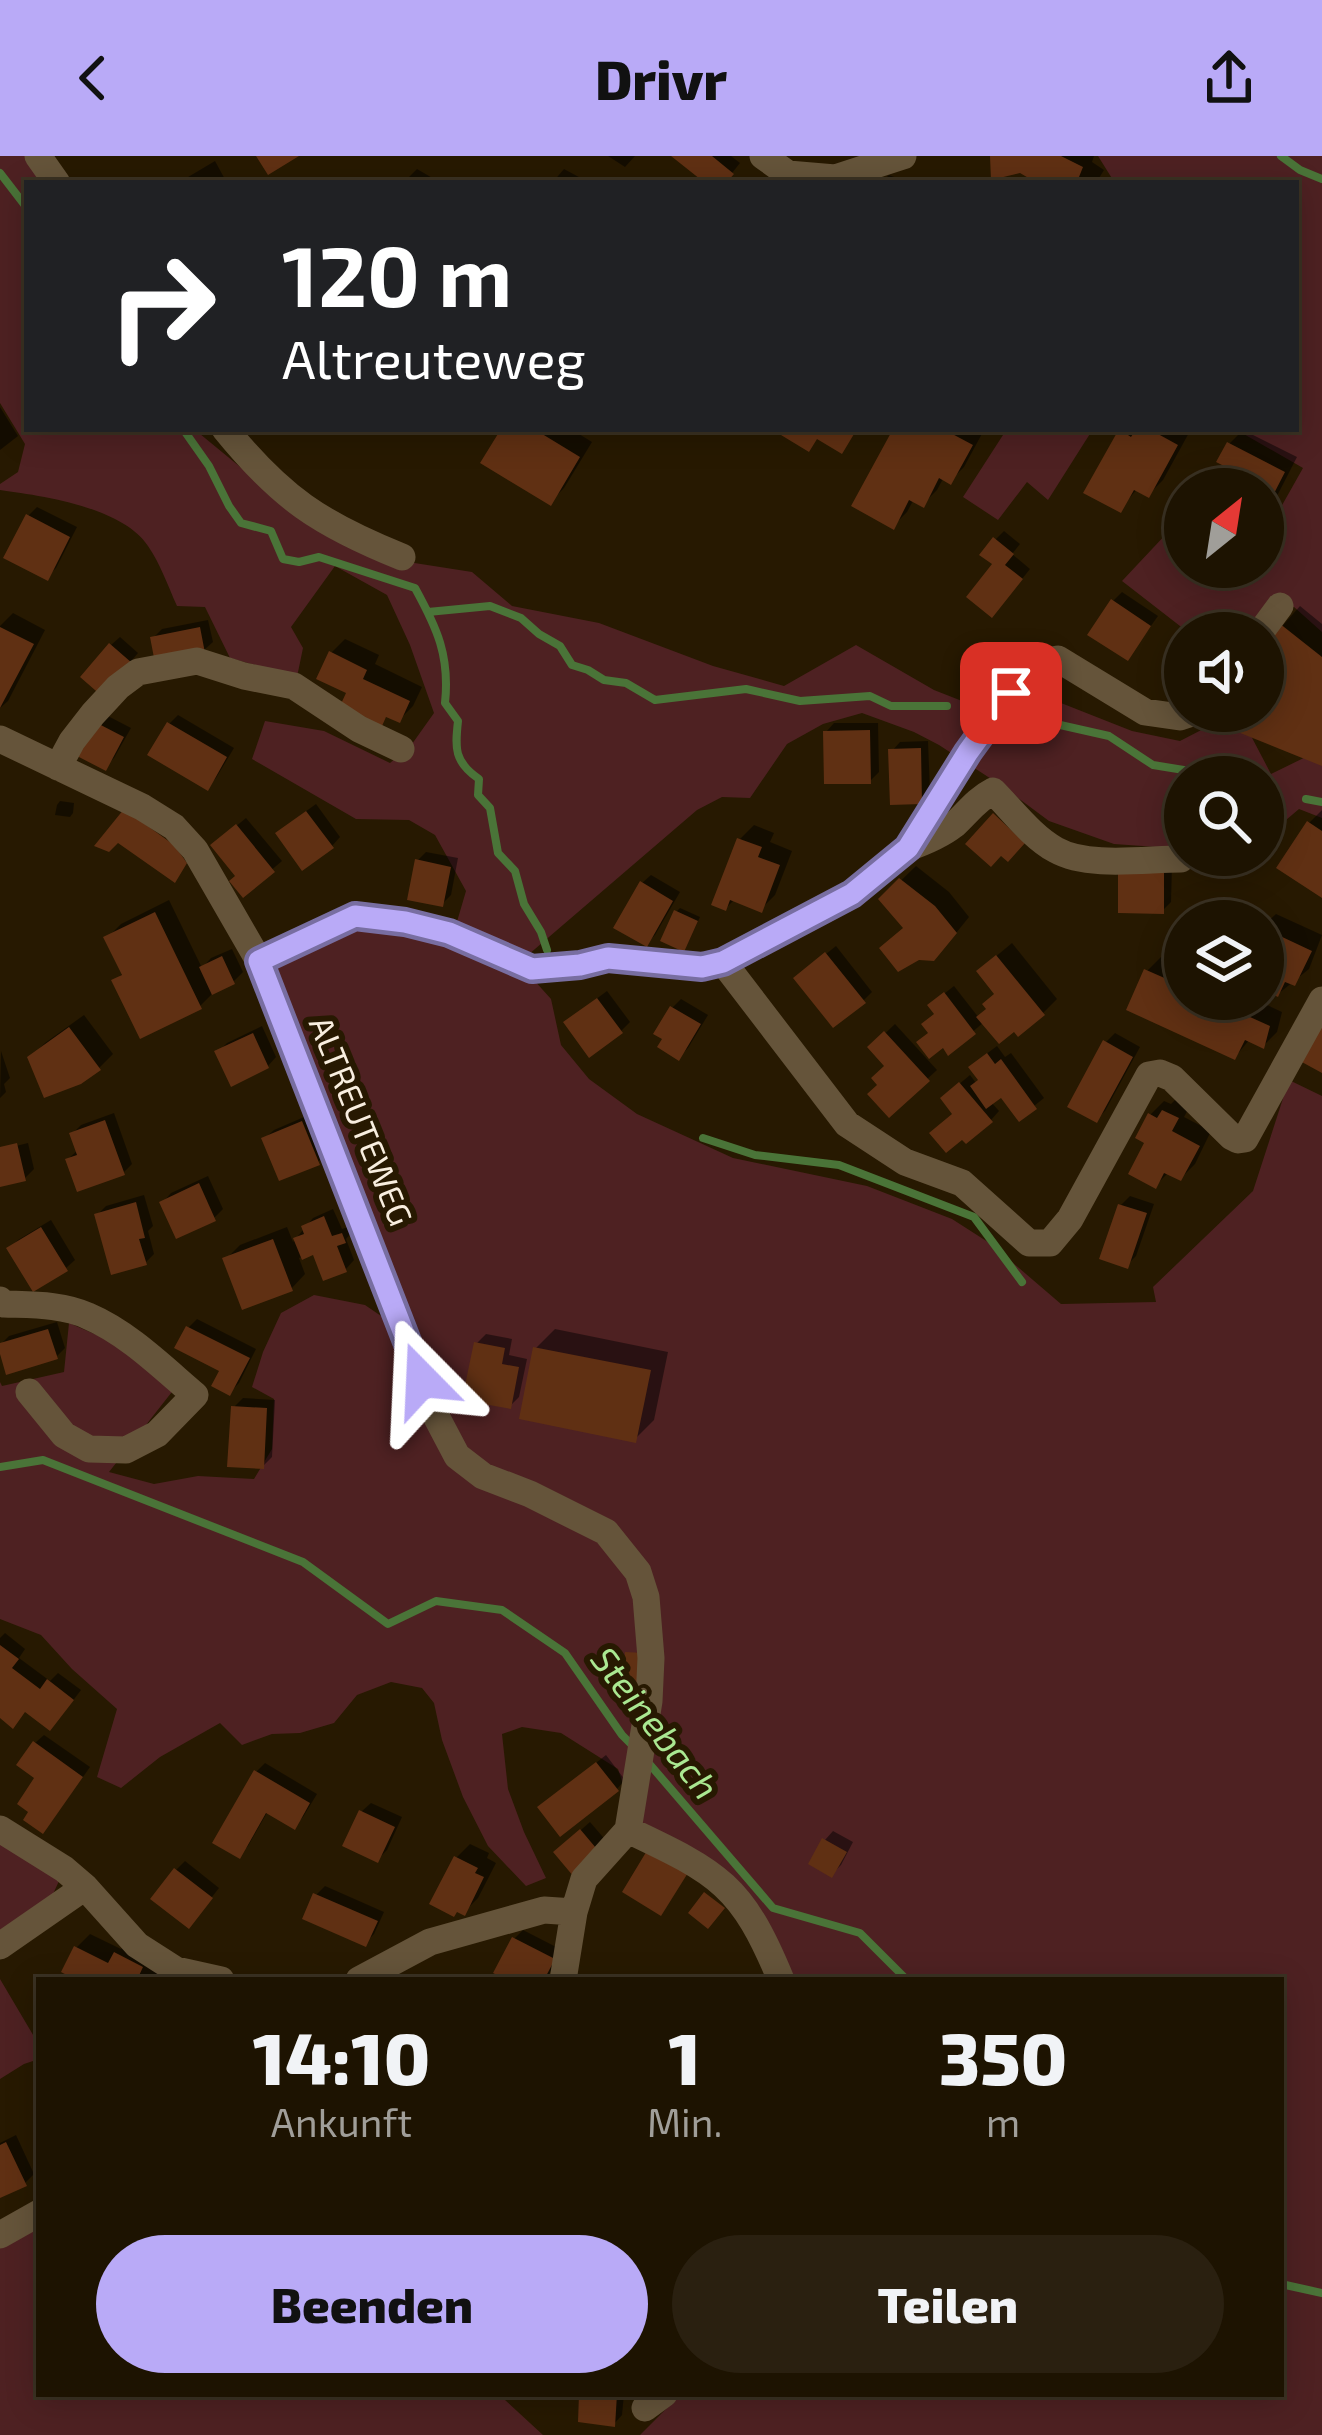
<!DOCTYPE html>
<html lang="de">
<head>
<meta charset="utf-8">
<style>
	body { margin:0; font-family:"Exo 2",sans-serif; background:#2a2010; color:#f1f3f6; height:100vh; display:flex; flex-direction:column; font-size:45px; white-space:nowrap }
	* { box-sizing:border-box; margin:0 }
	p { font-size:39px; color:#a09e99 }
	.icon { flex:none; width:66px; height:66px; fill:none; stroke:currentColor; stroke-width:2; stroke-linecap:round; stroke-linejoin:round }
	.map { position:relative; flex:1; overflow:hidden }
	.drawer { position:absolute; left:36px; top:1821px; width:1248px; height:420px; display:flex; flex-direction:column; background:#1d1301; border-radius:0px; box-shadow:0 6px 30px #0003,0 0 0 3px #3b3223 }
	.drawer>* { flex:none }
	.hud { position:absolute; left:24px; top:24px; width:1275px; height:252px; border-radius:0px; box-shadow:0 6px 30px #0003,0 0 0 3px #3b3223; background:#202124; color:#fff; overflow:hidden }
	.needle { width:78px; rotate:30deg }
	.buttons { position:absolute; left:1164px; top:312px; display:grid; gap:24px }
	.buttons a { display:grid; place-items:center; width:120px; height:120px; border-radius:50%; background:#1d1301; box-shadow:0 6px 30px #0003,0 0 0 3px #3b3223; font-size:60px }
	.pin { position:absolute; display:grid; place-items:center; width:102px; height:102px; color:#fff; margin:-51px; border-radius:24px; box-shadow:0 6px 18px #0006 }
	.me { position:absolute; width:132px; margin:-66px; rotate:339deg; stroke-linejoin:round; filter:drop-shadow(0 0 9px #0008) }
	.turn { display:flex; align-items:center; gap:42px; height:252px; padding:0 60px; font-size:54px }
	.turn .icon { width:156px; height:156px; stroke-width:2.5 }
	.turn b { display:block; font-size:84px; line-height:102px }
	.eta { display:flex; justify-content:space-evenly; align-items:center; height:204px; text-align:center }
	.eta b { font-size:72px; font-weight:800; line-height:84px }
	.button { display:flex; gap:24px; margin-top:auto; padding:24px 60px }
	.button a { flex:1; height:138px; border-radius:72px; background:#b9aaf7; color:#111; font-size:48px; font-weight:800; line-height:138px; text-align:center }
	.button a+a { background:#2a2010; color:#f1f3f6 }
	header { display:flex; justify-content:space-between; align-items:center; height:156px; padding:0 60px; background:#b9aaf7; color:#111; font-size:54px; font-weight:800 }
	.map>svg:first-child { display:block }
	.green { fill:#4e2122 }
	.shadow { fill:#0007 }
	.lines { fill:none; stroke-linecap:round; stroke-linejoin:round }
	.stream { stroke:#4a7438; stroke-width:8 }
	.building { fill:#603013 }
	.street { stroke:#65543a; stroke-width:27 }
	.route-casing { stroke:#786ea1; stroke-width:30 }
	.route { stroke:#b9aaf7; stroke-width:21 }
	.labels { text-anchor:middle; stroke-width:12; stroke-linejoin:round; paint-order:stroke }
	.street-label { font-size:33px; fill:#f8eedf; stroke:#271901 }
	.water-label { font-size:36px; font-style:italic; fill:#aae891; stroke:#271901 }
</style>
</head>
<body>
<header><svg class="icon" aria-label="back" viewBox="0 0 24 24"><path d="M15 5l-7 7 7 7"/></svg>Drivr<svg class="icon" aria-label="share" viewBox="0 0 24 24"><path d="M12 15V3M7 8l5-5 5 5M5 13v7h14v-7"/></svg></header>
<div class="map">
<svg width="1322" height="2279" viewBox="0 0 1322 2279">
	<rect width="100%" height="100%" fill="#271901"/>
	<path class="green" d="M0,0H26L46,27H27V273H194L284,347L389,403L472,416L512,450L599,467L713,510L784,530L856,489L934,534L990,556L1023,549L1061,547L1132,575L1180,585L1238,555L1271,618L1322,593V662L1299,653L1286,664L1263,696V621H1185V693L1114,688L1049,665L1002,630L939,589L914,576L862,557L823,568L787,588L750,642L722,641L697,654L528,799L456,769L466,735L435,679L409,664L356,663L252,603L265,565L324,575L390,607L412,588L434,557L410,489L387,439L335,410L291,471L303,492L297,521L230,502L205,451L177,450C168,430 160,407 148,390C122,351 43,340 0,334V328L18,316L25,288L0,247Z
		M1098,0H1322V476L1294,451L1270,456L1250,477H1189L1122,425L1168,376L1185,386V411H1229L1242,419L1247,411H1263V383L1303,312L1235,273H1296V27H1111L1113,24Z
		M994,273H1093L1048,344L1027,326L998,364L963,341L1003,279Z
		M352,772L451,785L533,823L551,843L561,889L589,923L637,958L733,1002L867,1030L952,1063L991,1088L1061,1148L1156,1146L1153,1131L1253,1035L1289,924L1322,940V2279H640L681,2238H1281V1824H793L771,1776L637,1671L618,1613L561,1577L522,1571L502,1578L508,1633L524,1676L546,1722L526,1730L488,1690L463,1641L442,1584L434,1547L422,1532L391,1526L357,1539L334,1567L300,1577L272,1578L242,1589L220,1567L160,1601L121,1632L97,1621L117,1553L72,1513L41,1479L0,1463V1226L2,1230L64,1216L69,1167L127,1192L175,1232L109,1316L154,1328L198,1320L254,1323L272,1293L274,1243L252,1231L263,1196L281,1157L314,1139L365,1149L384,1162L272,810Z
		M0,1682L59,1725L47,1751L0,1779Z
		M0,1823L39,1889V1903L24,1908L0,1923Z
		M39,2065V2238H510L505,2244L543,2279H0V2088Z"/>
	<path class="shadow" d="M608,0H635L625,11Z
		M676,0H731L740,7L724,27H710Z
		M993,0H1094L1092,6L1104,14L1096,27H1043Z
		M215,5L227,27H178Z
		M417,13L441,27H403Z
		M564,13L590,27H552Z
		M889,19L910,27H881Z
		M0,251L18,280L0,294Z
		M504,273H571L592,286L564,332L550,346Z
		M896,273L984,274L964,311L950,325L944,321L937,334L923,348L914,343L907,356L893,370L855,349Z
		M1123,273L1190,275L1163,324L1149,338L1138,332L1120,353L1121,275Z
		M1243,274L1297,301L1263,367V333H1218L1230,310L1229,288Z
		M37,351L77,371L56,412L47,421L28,360Z
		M1004,375L1020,388L1012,398L1030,413L1001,449L995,384Z
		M1122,436L1158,460L1128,502L1113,445Z
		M1300,450L1322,468V607L1213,555H1263V492Z
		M13,457L45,474L8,545L0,552V470Z
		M208,464L213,486L204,494L153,482L162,473Z
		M120,481L138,497L112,528L111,489Z
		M345,483L379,499L375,508L422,531L413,550L399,564L389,558L381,566L350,536L331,497Z
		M106,559L131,572L114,602L105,611L81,598Z
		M178,559L234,592L216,622L207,631L169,568Z
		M834,567H878L879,616L870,625L826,576Z
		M928,585L930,636L921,645L892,595L900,586Z
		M60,645L74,647L73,657L70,661L55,659L57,649Z
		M316,648L340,681L332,690L287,669Z
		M1322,654V739L1309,667Z
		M246,662L282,705L243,738L223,681Z
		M754,669L774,677L770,686L792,695L775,739L761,753L735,743L726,752L740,683Z
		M426,696L458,702L451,739L442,748L417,705Z
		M1172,709L1171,746L1162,755L1121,754Z
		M916,710L949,736L969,761L948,787L906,771L882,743Z
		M651,719L680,736L655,779L646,788L642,727Z
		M169,744L202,812L211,802L232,793L243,816L234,825L214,836L200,850L115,825L124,816L107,782L121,768Z
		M680,752L700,761L687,789L677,755Z
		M1276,758L1322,779L1309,813L1278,838L1263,831V770Z
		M1012,787L1057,843L1043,857L984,866L949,896L931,876L940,841L954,830L979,862L989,852L997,837L994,802Z
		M836,790L872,836L864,844L806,814Z
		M1161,801L1185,812V843H1254L1282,856L1277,876L1263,890L1250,883L1235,901L1147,815Z
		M607,835L630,866L621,875L576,858Z
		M681,843L708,859L688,892L679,901L672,852Z
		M84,859L113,898L99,912L79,926L31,901L45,887Z
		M895,868L937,914L889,958L880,928L888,909L871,891Z
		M262,870L276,901L268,910L218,896L227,887Z
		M1115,877L1140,891L1105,955L1096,964L1106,886Z
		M997,890L1005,901L1011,897L1044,942L1019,962L1002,938L991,946L999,955L991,964L955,957L952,934L970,919L976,927L981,923V902Z
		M1,895L10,922L4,928L6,936L0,942Z
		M1178,941L1191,948L1184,961L1211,975L1195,1008L1181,1022L1169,1016L1156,1029L1148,985L1150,959L1164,945L1171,948Z
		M114,957L132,1008L123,1017L68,1003L78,994L72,978L81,969Z
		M311,958L327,997L318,1006L265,982L274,974Z
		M28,987L34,1013L25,1022L0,1028V994Z
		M208,1020L223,1053L214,1062L163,1046L171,1037Z
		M144,1039L153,1070L148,1075L154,1098L145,1107L97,1059L106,1050Z
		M1130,1040L1154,1048L1136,1100L1127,1109L1121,1049Z
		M333,1053L342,1073L351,1070L353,1075L346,1083L354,1104L346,1113L314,1095L299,1102L305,1118L291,1133L226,1103L240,1089L287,1071L293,1086L313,1062Z
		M51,1064L75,1104L66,1112L9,1093L18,1084Z
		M197,1163L256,1193L239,1227L230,1236L223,1213L188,1172Z
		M57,1166L65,1192L56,1201L0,1189L9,1180Z
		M555,1173L668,1196L654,1264L635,1283L536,1192Z
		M486,1178L512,1183L509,1199L527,1203L519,1241L510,1250L477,1187Z
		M243,1242L275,1244L272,1301L263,1310L234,1251Z
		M5,1477L25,1493L19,1502L50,1525L58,1517L81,1534L59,1563L26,1554L0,1559V1482Z
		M44,1579L90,1611L51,1666L38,1621L35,1587Z
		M606,1599L625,1624L617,1633L550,1643Z
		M265,1607L317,1638L303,1661L294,1670L268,1655L248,1690L239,1699L256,1616Z
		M371,1647L402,1661L387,1694L378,1703L362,1655Z
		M590,1666L608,1687L575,1717L566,1687Z
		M833,1675L853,1686L841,1709L832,1718L825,1684Z
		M470,1688L489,1697L487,1702L496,1707L478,1742L464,1756L456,1702Z
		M185,1705L219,1732L197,1760L176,1714Z
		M325,1730L384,1756L374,1778L365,1787L316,1739Z
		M523,1774L562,1794L546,1824H513L514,1783Z
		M90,1778L121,1793L130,1784L172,1824H83L76,1792Z
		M16,1979L34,2018L25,2027L0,2039V1987Z
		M582,2238H624L622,2259L614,2268Z"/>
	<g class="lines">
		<path class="stream" d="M1281,0L1300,14L1322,23
			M0,17L27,52
			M183,273L209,310L229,350L241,367L271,375L283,403L299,406L319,401L415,432C437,472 450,500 445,547L458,565C455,592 454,606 479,623L478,639L490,652L498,697L515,715L524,748L541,776L547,794
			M428,456L490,450L521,462L539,478L560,490L572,509L588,514L604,524L626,527L655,544L746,533L800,545L870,540L891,550H947
			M998,571H1026L1038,564L1109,580L1153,609L1227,621
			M1263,632L1268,636
			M1306,643L1322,646
			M703,982L755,999L839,1009L974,1061L1022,1126
			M0,1311L43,1304L303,1406L388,1468L436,1445L502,1454L565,1497L622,1579L636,1593
			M646,1604L773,1752L860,1777L907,1824
			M1281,2128L1322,2137"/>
	</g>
	<path class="building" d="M256,0H299L268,19Z
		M671,0H712L734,18L726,27H705Z
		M990,0H1061L1083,11L1079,21L1089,27H1037L1020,17L991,24Z
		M501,273H534L580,301L551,350L480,307Z
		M784,273H857L842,298L817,283L809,296L781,279Z
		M893,273L908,278L911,273H943L973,289L951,329L939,322L924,352L909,344L894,374L851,350Z
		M1119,273L1131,281L1136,273H1149L1178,289L1149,342L1134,334L1121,357L1083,337Z
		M1227,286L1285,316L1263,359V333H1215L1226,311L1216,306Z
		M26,358L70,381L48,425L3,402Z
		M993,381L1014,398L1005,409L1023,423L992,462L966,441L992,408L979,399Z
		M1111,443L1151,470L1128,505L1087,479Z
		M1279,467L1322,501V610L1203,562L1209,555H1263V487Z
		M0,471L34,488L0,552Z
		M200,471L205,497L155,507L150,481Z
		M109,487L132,507L103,541L80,521Z
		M329,495L367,514L363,523L410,545L400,567L386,561L382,570L340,550L346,537L316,523Z
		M95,566L124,581L106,615L77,600Z
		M167,566L227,601L208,635L147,599Z
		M870,574L871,628H824L823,575Z
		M921,592L922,648L890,649L888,593Z
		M124,653L174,689L187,707L175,727L118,687L109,696L94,690Z
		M306,655L334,692L302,715L275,677Z
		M993,657L1025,687L1008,706L1001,700L991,711L965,688Z
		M1307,665L1322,675V742L1276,712Z
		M236,668L275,716L243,742L229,725L235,720L210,689Z
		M737,682L762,691L758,701L780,709L762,757L730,744L726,755L711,749Z
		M415,703L451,711L443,751L407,744Z
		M1118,716L1164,717V758L1118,757Z
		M899,722L935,750L957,777L934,805L919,804L898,816L879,792L903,772L878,743Z
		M640,725L673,745L647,791L613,772Z
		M674,754L698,765L684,796L660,785Z
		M155,756L202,853L140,883L111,824L122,819L103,781Z
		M1263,772L1312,795L1295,830L1285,826L1278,841L1263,834Z
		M825,796L866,847L833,872L793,822Z
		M996,799L1045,859L1018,881L1014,876L999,888L976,861L986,853L982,848L994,838L976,815Z
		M222,800L235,828L212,839L199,811Z
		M1144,813L1185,831V843H1210L1270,870L1264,893L1245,884L1235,904L1126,854Z
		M944,836L976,878L948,900L943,892L929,903L916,886L928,877L921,868L934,858L927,849Z
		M597,842L623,877L589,902L563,866Z
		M670,850L701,868L679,905L657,891L662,883L653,878Z
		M1322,864V917L1300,905Z
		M69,871L101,914L81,928L44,942L27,901Z
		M884,875L930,925L889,962L867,938L877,929L871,922L884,910L867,891Z
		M253,877L269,912L231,931L214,895Z
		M1103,884L1133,901L1097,967L1067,951Z
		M987,897L995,908L1001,903L1037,953L1019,966L1001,942L986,953L970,930L978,924L968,911Z
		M959,926L993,966L966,988L962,984L946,997L929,977L952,958L940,942Z
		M1162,954L1179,962L1172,975L1200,990L1181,1025L1164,1017L1156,1033L1128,1018L1144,987L1135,982L1148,957L1157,962Z
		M105,964L125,1019L77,1036L65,1003L77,999L69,977Z
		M302,965L320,1009L279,1025L261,982Z
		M17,987L26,1025L0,1031V991Z
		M199,1027L216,1065L176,1083L159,1046Z
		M136,1046L145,1082L139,1083L147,1109L111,1119L94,1058Z
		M1118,1048L1147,1057L1128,1113L1099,1103Z
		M324,1060L332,1080L342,1077L346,1087L337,1090L347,1116L323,1125L313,1099L302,1104L293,1082L304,1078L301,1070Z
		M41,1071L68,1115L33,1136L6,1092Z
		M273,1083L293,1135L242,1154L222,1102Z
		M186,1170L250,1202L230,1240L211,1230L219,1215L174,1192Z
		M48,1173L58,1203L6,1219L0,1198V1187Z
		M474,1186L505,1192L502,1208L519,1211L511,1253L462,1244Z
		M533,1191L651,1214L636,1287L519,1263Z
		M231,1250L267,1252L264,1313L227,1311Z
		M0,1489L19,1503L12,1512L40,1533L47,1523L74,1544L50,1575L25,1556L13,1573L0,1562Z
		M625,1496L644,1497L641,1543L621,1542Z
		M33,1585L83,1621L43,1678L23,1664L28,1656L17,1648L34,1622L16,1609Z
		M596,1606L619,1635L560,1681L537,1651Z
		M254,1614L310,1647L295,1674L266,1657L240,1703L212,1687Z
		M359,1654L395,1671L378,1707L342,1690Z
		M580,1673L601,1698L574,1721L553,1696Z
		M822,1682L847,1696L832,1722L808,1708Z
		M651,1688L691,1712L661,1760L622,1736Z
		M454,1700L478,1712L475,1717L484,1721L465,1760L457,1756L454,1761L429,1748Z
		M174,1712L213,1742L189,1773L150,1743Z
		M704,1736L725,1752L708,1773L688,1757Z
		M313,1737L378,1765L366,1791L302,1763Z
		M512,1781L555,1803L544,1824H507L493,1817Z
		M74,1790L108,1807L114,1796L143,1811L137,1824H76L61,1816Z
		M6,1986L27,2030L0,2042V1989Z
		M579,2238H617L615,2271L578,2266Z"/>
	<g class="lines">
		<path class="street" d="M38,0L57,27
			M763,0L788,18L835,22L903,0
			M225,273C281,342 320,368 402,401
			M1260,477L1280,450
			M0,583L142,651L174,671L195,694L259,805L437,1262L457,1300L483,1320L530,1338L606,1376L638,1416L646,1441L651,1502L649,1545L628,1674C719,1717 742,1729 781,1824
			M58,611L72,585L93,558L118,531L138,516L197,505L244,520L294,530L359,573L401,593
			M908,692C925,686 940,680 954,669C967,657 977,643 993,635C1012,654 1032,681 1056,694C1088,712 1145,703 1181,703
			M259,805L355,760L405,766L449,777L532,813L580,809L607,802L702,811L723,806L852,738L908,692L969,596L1033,508L1058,503L1145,556L1180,561L1198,555
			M723,806L847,968L905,1006L962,1027L1029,1087H1050L1070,1063L1149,919L1160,917L1172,922L1232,981L1238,984L1245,983L1322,844
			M0,1144L4,1148C31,1149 63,1148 88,1160C128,1177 162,1211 195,1239L157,1278L126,1294L89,1293L64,1279L29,1236
			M0,1673L64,1713L85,1731L137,1789L176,1814L221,1824
			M0,1790L85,1731
			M359,1824L430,1786L544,1754L574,1756
			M563,1824L574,1756L584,1723L628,1674
			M0,2079L39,2057
			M645,2252L664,2238"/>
	</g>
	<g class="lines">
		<defs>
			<path id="route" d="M422,1224L259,805L355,760L405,766L449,777L532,813L580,809L608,802L702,811L723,806L852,738L908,692L968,596L1011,537"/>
		</defs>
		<use href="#route" class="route-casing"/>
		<use href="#route" class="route"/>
	</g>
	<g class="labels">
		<g class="street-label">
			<text transform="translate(361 965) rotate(68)" y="12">ALTREUTEWEG</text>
		</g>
		<g class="water-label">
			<text transform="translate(655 1567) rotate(52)" y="13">Steinebach</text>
		</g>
	</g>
</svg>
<div class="buttons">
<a><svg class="needle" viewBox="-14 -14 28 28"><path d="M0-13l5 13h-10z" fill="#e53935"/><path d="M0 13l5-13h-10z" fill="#a09e99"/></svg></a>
<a><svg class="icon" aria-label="sound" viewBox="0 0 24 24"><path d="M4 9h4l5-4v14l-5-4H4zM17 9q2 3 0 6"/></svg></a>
<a><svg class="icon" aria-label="search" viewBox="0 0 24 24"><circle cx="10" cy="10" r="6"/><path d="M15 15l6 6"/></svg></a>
<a><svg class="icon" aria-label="layers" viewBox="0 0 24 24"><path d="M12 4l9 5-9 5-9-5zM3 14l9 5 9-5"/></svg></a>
</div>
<div class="pin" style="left:1011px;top:537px;background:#d93025"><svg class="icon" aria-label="arrive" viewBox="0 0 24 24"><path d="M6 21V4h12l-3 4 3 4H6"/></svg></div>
<svg class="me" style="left:422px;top:1224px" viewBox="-20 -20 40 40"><path d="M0-17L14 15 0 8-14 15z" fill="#b9aaf7" stroke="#fff" stroke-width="4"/></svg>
<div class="hud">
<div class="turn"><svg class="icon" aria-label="right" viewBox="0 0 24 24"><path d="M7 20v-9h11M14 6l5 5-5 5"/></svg><div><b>120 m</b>Altreuteweg</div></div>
</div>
<section class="drawer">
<div class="eta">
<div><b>14:10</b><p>Ankunft</p></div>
<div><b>1</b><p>Min.</p></div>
<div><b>350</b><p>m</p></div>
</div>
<div class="button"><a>Beenden</a><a>Teilen</a></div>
</section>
</div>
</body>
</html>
